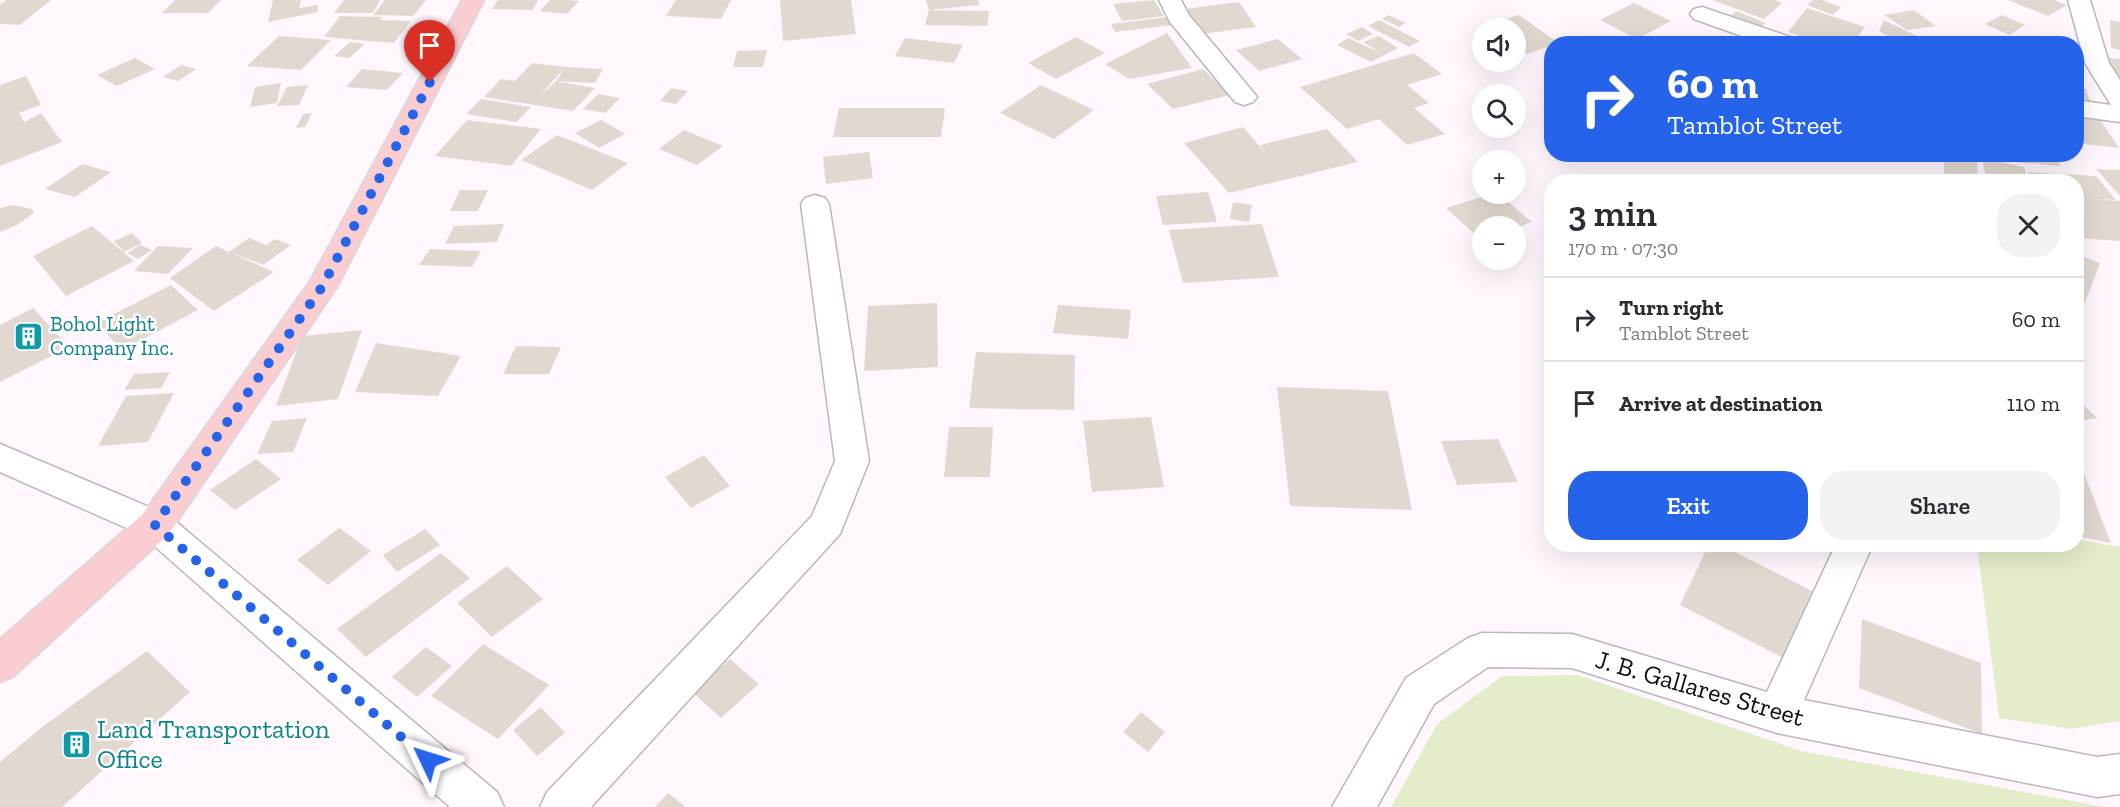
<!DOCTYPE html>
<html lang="en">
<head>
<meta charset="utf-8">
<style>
	body { margin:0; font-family:"Zilla Slab",serif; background:#f2f2f3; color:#2b2b33; height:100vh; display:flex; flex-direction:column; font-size:22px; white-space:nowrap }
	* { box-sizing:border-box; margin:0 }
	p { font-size:20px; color:#7c7c81 }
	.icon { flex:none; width:33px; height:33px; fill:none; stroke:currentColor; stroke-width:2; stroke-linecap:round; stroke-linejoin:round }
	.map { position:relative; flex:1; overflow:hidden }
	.drawer { position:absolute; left:1544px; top:174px; width:540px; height:378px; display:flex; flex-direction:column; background:#fff; border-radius:24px; box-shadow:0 6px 24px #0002 }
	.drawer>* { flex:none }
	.banner { position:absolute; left:1544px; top:36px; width:540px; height:126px; border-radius:24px; box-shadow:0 6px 24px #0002; background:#2563eb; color:#fff; overflow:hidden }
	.buttons { position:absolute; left:1472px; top:18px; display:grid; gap:12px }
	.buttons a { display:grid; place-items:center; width:54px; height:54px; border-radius:50%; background:#fff; box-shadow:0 6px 24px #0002; font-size:30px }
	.pin { position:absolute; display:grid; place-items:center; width:51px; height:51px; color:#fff; margin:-62px -26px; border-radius:50% 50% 50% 0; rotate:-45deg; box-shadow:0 0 6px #0007 }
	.pin .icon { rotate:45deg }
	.me { position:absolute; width:66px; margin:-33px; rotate:311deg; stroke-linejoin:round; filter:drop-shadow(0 0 4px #0008) }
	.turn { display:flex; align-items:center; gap:21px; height:126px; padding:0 24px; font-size:27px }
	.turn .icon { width:78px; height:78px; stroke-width:2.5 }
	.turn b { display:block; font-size:42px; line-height:51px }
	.round { display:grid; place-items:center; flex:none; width:63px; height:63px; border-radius:24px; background:#f2f2f3 }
	.summary { display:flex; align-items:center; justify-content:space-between; height:102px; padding:0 24px }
	h1 { font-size:36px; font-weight:600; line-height:45px }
	.primary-button { display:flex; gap:12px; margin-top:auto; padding:12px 24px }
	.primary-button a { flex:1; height:69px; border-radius:24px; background:#2563eb; color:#fff; font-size:24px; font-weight:600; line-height:69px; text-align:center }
	.primary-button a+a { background:#f2f2f3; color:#2b2b33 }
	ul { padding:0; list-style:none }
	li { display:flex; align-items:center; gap:18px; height:84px; padding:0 24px; border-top:2px solid #e1e1e2 }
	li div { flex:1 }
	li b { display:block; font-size:22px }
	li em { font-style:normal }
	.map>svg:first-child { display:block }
	.green { fill:#e4edca }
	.building { fill:#e1d9d0 }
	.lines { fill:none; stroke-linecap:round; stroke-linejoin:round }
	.minor-casing { stroke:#beb6be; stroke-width:3 }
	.major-casing { stroke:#d9d8d9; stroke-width:3 }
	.minor { fill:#fff; fill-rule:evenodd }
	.major { fill:#facdd0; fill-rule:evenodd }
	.route { stroke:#2563eb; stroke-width:10; stroke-dasharray:0 18 }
	.labels { text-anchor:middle; stroke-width:5; stroke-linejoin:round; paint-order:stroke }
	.culture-label { font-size:21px; fill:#0d838f; stroke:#fff; text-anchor:start }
	.near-street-label { font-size:26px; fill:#110e11; stroke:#fff }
	.near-culture-label { font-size:26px; fill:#0d838f; stroke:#fff; text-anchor:start }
</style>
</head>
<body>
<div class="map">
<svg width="2120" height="807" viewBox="0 0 2120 807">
	<rect width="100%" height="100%" fill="#fff6fe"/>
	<path class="green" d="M2076,539L2120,547V721L2071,729L1999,718L1977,545L2076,544Z
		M1578,675L1801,751L2106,807H1391L1437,724L1502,676Z"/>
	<path class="building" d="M6,0H51L20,25L0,24V5Z
		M175,0H221L208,13H162Z
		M273,0H301L299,8L318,5V12L268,22Z
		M344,0H380L373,13H334Z
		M385,0H426L413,16L373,15Z
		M498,0H538L533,10L492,9Z
		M550,0H568L579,1L567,14L540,11Z
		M676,0H731L721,19L666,16Z
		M780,0H851L856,34L783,41Z
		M926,0H978L979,5L929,10Z
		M1154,0L1164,16L1122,21L1113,4Z
		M1712,0H1775L1782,3L1764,19Z
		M1813,0H1821L1841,7L1833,15L1807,5Z
		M2008,0H2054L2067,5L2048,16Z
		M1239,2L1256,27L1201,34L1185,9Z
		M1634,3L1671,21L1637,39L1600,20Z
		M1807,8L1865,27L1852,44H1821L1788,32Z
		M929,10L989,11L987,26L925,25Z
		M1914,10L1936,26L1907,30L1884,15Z
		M1736,11L1766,23L1756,30L1727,19Z
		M1388,15L1406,23L1399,27L1382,19Z
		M1519,15L1560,44H1551V46L1527,54L1515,46V28H1491L1486,25Z
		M2002,15L2025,25L2009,35L1985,24Z
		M340,16L383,17L380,20L411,21L394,43L324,37Z
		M1168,17L1173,25L1115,32L1111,24Z
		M1379,20L1420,41L1409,47L1368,26Z
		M1884,20L1923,39L1954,37L1965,44H1903L1879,31Z
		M2110,20L2120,22V50L2111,48Z
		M1362,27L1373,34L1358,41L1346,34Z
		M1167,33L1192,68L1129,79L1105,64Z
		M279,36L331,40L301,70L247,66Z
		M1379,36L1398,48L1371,62L1337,45L1348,38L1383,54L1363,42Z
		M1076,37L1105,53L1056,79L1028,63Z
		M905,38L963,45L954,63L895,56Z
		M1278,39L1302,59L1259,71L1236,50Z
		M350,42L365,44L349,58L334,56Z
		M767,50L763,67H733L737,51Z
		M1414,53L1442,74L1407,85L1429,103L1414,108L1445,134L1407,145L1379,119L1347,129L1300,87Z
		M2106,57L2120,59V78Z
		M135,58L155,69L117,86L97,75Z
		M532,63L565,67L603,69L595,83L556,81L565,67L538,98L556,81L595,88L573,111L484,97L501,79L515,81Z
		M181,65L196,69L178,81L163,77Z
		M362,69L403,73L387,90L346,87Z
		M1203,69L1230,95L1173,109L1147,84Z
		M26,76L41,105L19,113L24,122L41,113L62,142L0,166V85Z
		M281,83L277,103L250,107L255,87Z
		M308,85L299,105L277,106L287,87Z
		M1041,85L1094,110L1054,139L1000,113Z
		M671,88L688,91L676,104L660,101Z
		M2076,88L2086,89L2092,108L2076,105Z
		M598,94L620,98L605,113L583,109Z
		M481,99L531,107L516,122L466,114Z
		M839,108H945L941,137H833Z
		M2076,111L2096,113L2119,148L2076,143Z
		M312,113L305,127L296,128L303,114Z
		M467,120L541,129L511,166L435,156Z
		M601,120L625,134L599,148L575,133Z
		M1243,127L1270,158L1260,145L1327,129L1358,162L1229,193L1184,143Z
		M684,130L723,146L697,165L659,149Z
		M557,135L628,163L592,190L521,160Z
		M869,152L873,178L826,184L823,157Z
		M1944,154L1977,159L1978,182H1944Z
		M1999,154H2053L2061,166L2003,161Z
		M1982,158L2024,167L2028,182H1987Z
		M82,164L111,172L75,197L45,189Z
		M2096,169L2120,170V196Z
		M2028,172L2096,176L2116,200L2089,199L2120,201V241L2076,238V182H2035Z
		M460,190H488L478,211H450Z
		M1208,192L1217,222L1163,225L1156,196Z
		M1491,194H1499L1532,222L1515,228L1482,226L1481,240L1446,208Z
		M1233,202L1252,205L1249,222L1230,219Z
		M13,205L32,209L34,213L17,225L0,232V208Z
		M504,224L497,242L445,244L454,226Z
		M1262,224L1279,277L1183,283L1169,230Z
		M92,226L134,261L66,296L33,256Z
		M132,233L142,243L124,252L114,241Z
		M249,238L266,245L275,239L291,245L263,265L229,252Z
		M140,245L152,250L138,259L127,253Z
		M158,246L193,248L168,274L134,271Z
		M216,246L274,272L214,311L170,278Z
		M430,249L481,251L472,267L419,265Z
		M2076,254L2100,263L2081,313L2076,311Z
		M171,285L198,310L122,350L96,323Z
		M937,303L938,367L864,371L868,306Z
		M1058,305L1131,310L1128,339L1053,333Z
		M33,308L69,347L0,382V325Z
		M362,330L338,399L276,406L302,336Z
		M376,343L461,356L438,396L355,392Z
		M516,346L561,347L549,374H503Z
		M976,352L1075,355L1074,410L969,408Z
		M170,372L161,388L124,390L134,374Z
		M1277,387L1388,391L1412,510L1290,506Z
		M174,393L148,442L98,446L126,396Z
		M2076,398L2097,418L2076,421Z
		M1151,417L1164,487L1092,492L1083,421Z
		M307,418L293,452L257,454L272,421Z
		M949,427H993L990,477H944Z
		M1498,439L1518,482L1457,485L1441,441Z
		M2076,453L2111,543L2076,536Z
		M704,455L730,486L691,508L665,477Z
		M256,459L281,479L235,510L210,490Z
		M339,528L371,551L328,585L297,560Z
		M425,529L440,545L397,572L383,555Z
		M1709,544H1719L1824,597L1797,665L1680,605Z
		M441,553L470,578L366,657L337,629Z
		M507,566L543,599L492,637L457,603Z
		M1862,619L1981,663L1982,734L1859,688Z
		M483,644L549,685L498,739L431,696Z
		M426,647L452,666L417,697L392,677Z
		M147,651L190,692L62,807H0V762L42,727Z
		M730,659L759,684L721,718L692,692Z
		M541,707L565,733L537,756L513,730Z
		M1141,712L1165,732L1148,752L1123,732Z
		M668,793L686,807H655Z"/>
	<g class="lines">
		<defs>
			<path id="minor" d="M1159,0H1181L1189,15L1253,92L1257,97L1253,102L1244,105L1235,102L1170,22Z
				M2068,0H2090L2109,63L2120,80V122L2076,116V100L2111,105L2085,63Z
				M1702,7L1796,39L1800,44H1764L1694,19L1690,14L1694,9Z
				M815,195L825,198L829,204L869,461L840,534L591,807H540L547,792L812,516L835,461L801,204L805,198Z
				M0,444L168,515L497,792L504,807H450L142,535L0,472Z
				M1836,544H1873L1804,700L2097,757L2120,754V794L2097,797L1777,733L1572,668L1488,667L1434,704L1377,807H1332L1406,678L1468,638L1482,633L1572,634L1767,692Z"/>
			<path id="major" d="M462,0H484L337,287L168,535L14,676L0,682V639L142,515L309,283Z"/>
		</defs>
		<use href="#minor" class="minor-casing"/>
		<use href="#major" class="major-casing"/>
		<use href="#minor" class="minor"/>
		<use href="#major" class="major"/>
	</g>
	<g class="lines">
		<path class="route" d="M428,760L155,525L322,287L430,82"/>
	</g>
	<defs>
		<symbol id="building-square" viewBox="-11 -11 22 22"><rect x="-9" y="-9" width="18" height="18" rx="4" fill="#0f9aa8" stroke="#fff"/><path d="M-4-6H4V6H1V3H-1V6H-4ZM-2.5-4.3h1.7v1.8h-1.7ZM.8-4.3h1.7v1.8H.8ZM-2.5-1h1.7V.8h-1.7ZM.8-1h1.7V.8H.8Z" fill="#fff"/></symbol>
	</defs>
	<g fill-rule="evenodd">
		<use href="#building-square" x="12" y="320" width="33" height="33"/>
		<use href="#building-square" x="60" y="728" width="33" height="33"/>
	</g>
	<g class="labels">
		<g class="culture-label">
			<text x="50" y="331">Bohol Light<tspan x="50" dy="24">Company Inc.</tspan></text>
		</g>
		<g class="near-street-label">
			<text transform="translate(1700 688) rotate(16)" y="9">J. B. Gallares Street</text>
		</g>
		<g class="near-culture-label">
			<text x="97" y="738">Land Transportation<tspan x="97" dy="30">Office</tspan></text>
		</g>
	</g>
</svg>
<div class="buttons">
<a><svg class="icon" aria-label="sound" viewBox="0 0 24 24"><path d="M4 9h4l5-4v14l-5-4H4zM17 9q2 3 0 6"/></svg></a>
<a><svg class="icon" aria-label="search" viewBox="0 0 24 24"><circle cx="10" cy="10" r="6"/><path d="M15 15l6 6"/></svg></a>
<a>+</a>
<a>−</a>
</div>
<div class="pin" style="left:430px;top:82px;background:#d93025"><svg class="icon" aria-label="arrive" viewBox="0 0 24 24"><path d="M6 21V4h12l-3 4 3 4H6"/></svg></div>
<svg class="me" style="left:428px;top:760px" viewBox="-20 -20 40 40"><path d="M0-17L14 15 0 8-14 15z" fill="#2563eb" stroke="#fff" stroke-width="4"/></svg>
<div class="banner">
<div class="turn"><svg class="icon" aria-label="right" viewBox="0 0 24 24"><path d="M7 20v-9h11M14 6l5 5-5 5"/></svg><div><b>60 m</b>Tamblot Street</div></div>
</div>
<section class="drawer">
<div class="summary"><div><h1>3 min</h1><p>170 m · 07:30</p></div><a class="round"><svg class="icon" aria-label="close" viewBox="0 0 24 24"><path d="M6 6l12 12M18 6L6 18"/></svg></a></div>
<ul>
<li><svg class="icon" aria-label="right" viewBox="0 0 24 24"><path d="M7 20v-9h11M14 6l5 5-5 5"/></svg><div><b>Turn right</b><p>Tamblot Street</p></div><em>60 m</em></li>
<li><svg class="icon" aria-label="arrive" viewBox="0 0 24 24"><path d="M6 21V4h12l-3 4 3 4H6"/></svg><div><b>Arrive at destination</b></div><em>110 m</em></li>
</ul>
<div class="primary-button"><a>Exit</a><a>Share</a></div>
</section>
</div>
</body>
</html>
